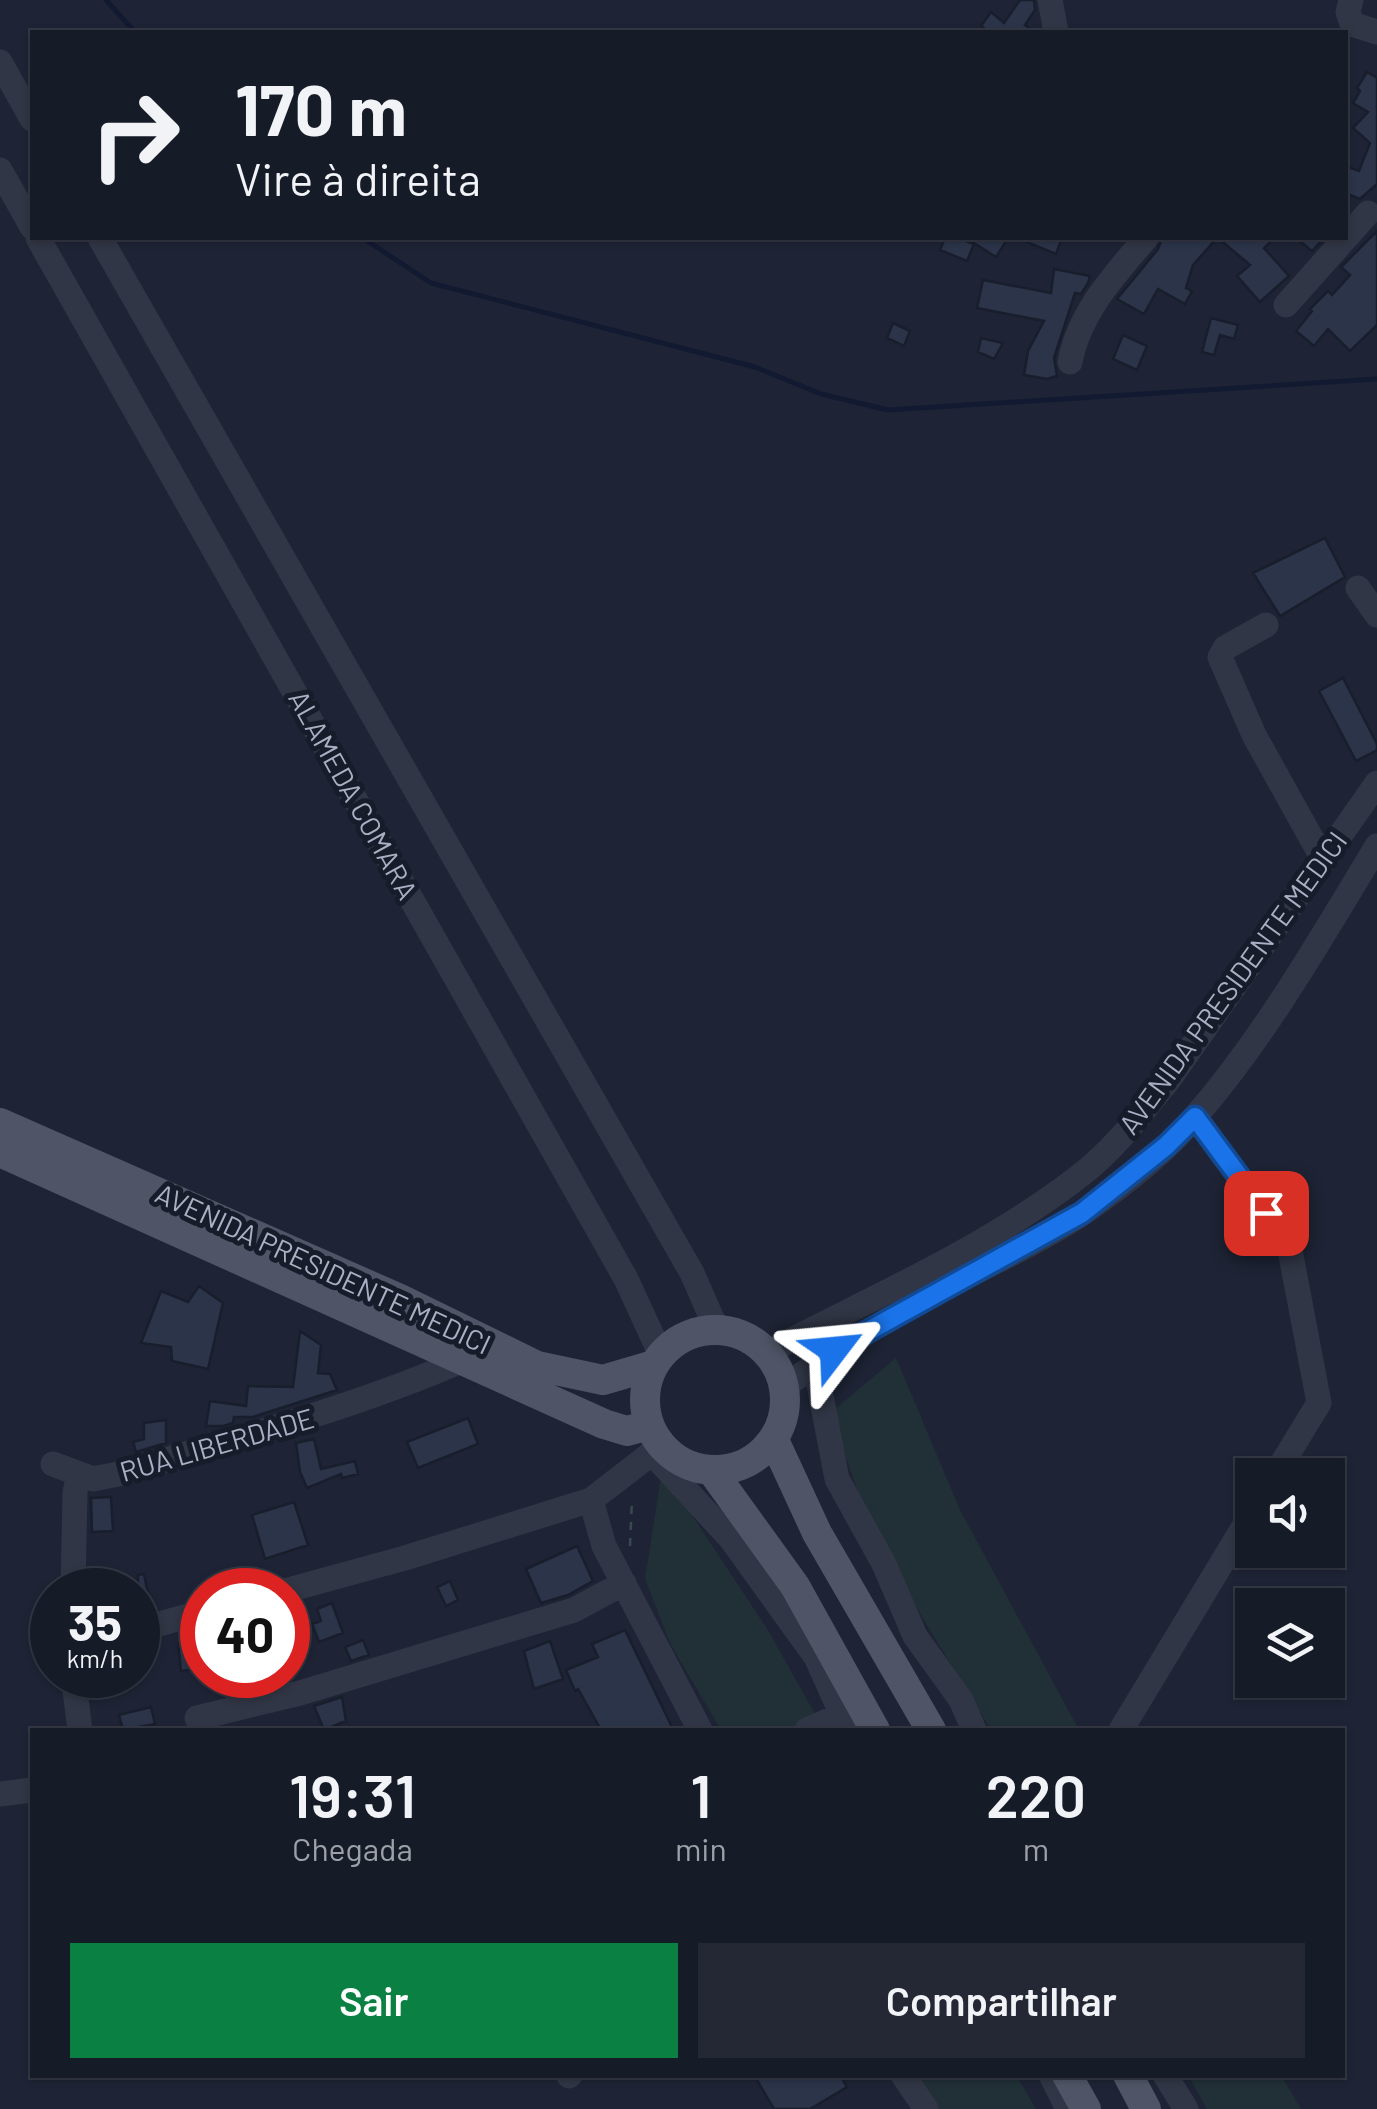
<!DOCTYPE html>
<html lang="pt">
<head>
<meta charset="utf-8">
<style>
	body { margin:0; font-family:Barlow,sans-serif; background:#232834; color:#f1f3f6; height:100vh; display:flex; flex-direction:column; font-size:38px; white-space:nowrap }
	* { box-sizing:border-box; margin:0 }
	p { font-size:32px; color:#9ea1a8 }
	.icon { flex:none; width:55px; height:55px; fill:none; stroke:currentColor; stroke-width:2; stroke-linecap:round; stroke-linejoin:round }
	.map { position:relative; flex:1; overflow:hidden }
	.sheet { position:absolute; left:30px; top:1728px; width:1315px; height:350px; display:flex; flex-direction:column; background:#161b28; border-radius:0px; box-shadow:0 2px 8px #0004,0 0 0 2px #353945 }
	.sheet>* { flex:none }
	.guide { position:absolute; left:30px; top:30px; width:1318px; height:210px; border-radius:0px; box-shadow:0 2px 8px #0004,0 0 0 2px #353945; background:#161b28; color:#f1f3f6; overflow:hidden }
	.buttons { position:absolute; left:1235px; top:1458px; display:grid; gap:20px }
	.buttons a { display:grid; place-items:center; width:110px; height:110px; border-radius:0px; background:#161b28; box-shadow:0 2px 8px #0004,0 0 0 2px #353945; font-size:50px }
	.speed { position:absolute; left:30px; top:1568px; display:flex; gap:20px; font-size:50px; font-weight:700; text-align:center }
	.speed>* { display:grid; place-content:center; width:130px; height:130px; border-radius:50%; background:#161b28; box-shadow:0 2px 8px #0004,0 0 0 2px #353945; line-height:1 }
	.speed small { font-size:25px; font-weight:400 }
	.speed .limit { border:15px solid #d22; background:#fff; color:#111 }
	.pin { position:absolute; display:grid; place-items:center; width:85px; height:85px; color:#fff; margin:-42px; border-radius:20px; box-shadow:0 5px 15px #0006 }
	.me { position:absolute; width:110px; margin:-55px; rotate:61deg; stroke-linejoin:round; filter:drop-shadow(0 0 8px #0008) }
	.turn { display:flex; align-items:center; gap:35px; height:210px; padding:0 40px; font-size:45px }
	.turn .icon { width:130px; height:130px; stroke-width:2.5 }
	.turn b { display:block; font-size:70px; line-height:85px }
	.eta { display:flex; justify-content:space-evenly; align-items:center; height:170px; text-align:center }
	.eta b { font-size:60px; font-weight:600; line-height:70px }
	.action { display:flex; gap:20px; margin-top:auto; padding:20px 40px }
	.action a { flex:1; height:115px; border-radius:0px; background:#0b8043; color:#fff; font-size:40px; font-weight:600; line-height:115px; text-align:center }
	.action a+a { background:#232834; color:#f1f3f6 }
	.map>svg:first-child { display:block }
	.green { fill:#203036 }
	.lines { fill:none; stroke-linecap:round; stroke-linejoin:round }
	.stream { stroke:#121a32; stroke-width:5 }
	.building { fill:#2c344a; stroke:#191e2c; stroke-width:2.5 }
	.path { stroke:#38494f; stroke-width:2.5; stroke-dasharray:8 8; stroke-linecap:butt }
	.minor { stroke:#313646; stroke-width:25 }
	.major { stroke:#4f5566; stroke-width:30 }
	.route-casing { stroke:#114b97; stroke-width:25 }
	.route { stroke:#1a73e8; stroke-width:18 }
	.labels { text-anchor:middle; stroke-width:10; stroke-linejoin:round; paint-order:stroke }
	.street-label { font-size:28px; fill:#aab0c4; stroke:#171c2a }
</style>
</head>
<body>
<div class="map">
<svg width="1377" height="2109" viewBox="0 0 1377 2109">
	<rect width="100%" height="100%" fill="#1e2435"/>
	<path class="green" d="M896,1358L960,1510L1079,1730H991C932,1630 856,1526 834,1410Z
		M662,1470L768,1630L824,1730H721L671,1645L645,1579Z
		M915,2075H1016L1036,2109H936Z
		M1188,2075H1281L1301,2109H1207Z"/>
	<g class="lines">
		<path class="stream" d="M106,0L135,32
			M363,238L431,283L755,367L821,394L888,410L1377,379"/>
	</g>
	<path class="building" d="M1020,0H1034L1035,10L1025,25L1034,32H989L981,26L991,12L1004,23Z
		M1367,72L1377,78V184L1360,199L1345,193V166L1359,171L1370,143L1353,128L1368,112L1353,103L1360,91L1357,88Z
		M1377,231V325L1350,351L1328,329L1314,346L1296,331L1312,311L1310,309L1328,291L1332,295L1350,275L1341,267Z
		M945,238H958L974,244L967,261L940,250Z
		M966,238H1008L996,257Z
		M1017,238H1062L1056,254Z
		M1162,238H1217L1193,265L1186,288L1192,291L1185,304L1158,289L1144,314L1117,299L1158,249Z
		M1218,238H1275L1264,248L1289,276L1260,302L1237,276L1250,265Z
		M1296,238H1324L1312,251Z
		M1054,269L1090,276L1088,283L1081,294L1075,293L1054,358L1057,376L1047,379L1024,375L1028,351L1044,321L977,308L983,280L1051,293Z
		M1211,318L1238,325L1234,339L1220,335L1214,355L1202,352Z
		M893,323L910,331L904,346L887,338Z
		M1123,335L1147,346L1137,370L1113,359Z
		M981,338L1003,343L994,359L978,352Z
		M1325,538L1345,577L1280,616L1253,573Z
		M1343,678L1377,744V750L1356,761L1319,691Z
		M199,1286L223,1303L208,1369L172,1361L171,1347L141,1343L161,1291L188,1302Z
		M300,1331L321,1345L318,1373L330,1374L337,1390L253,1417H234L233,1423L223,1426H206L210,1401L246,1406L248,1386L293,1387Z
		M468,1418L478,1444L418,1468L407,1442Z
		M166,1420V1443L136,1452L133,1442L144,1439V1423Z
		M314,1439L321,1469L355,1461L358,1474L342,1478L341,1474L307,1488L300,1472L296,1443Z
		M111,1497L113,1531L92,1532L91,1498Z
		M294,1502L308,1545L265,1559L252,1515Z
		M577,1546L593,1581L568,1595L541,1603L526,1569Z
		M144,1574L151,1609L138,1613V1575Z
		M450,1581L458,1600L446,1606L437,1587Z
		M332,1603L343,1633L319,1642L312,1624L321,1621L317,1609Z
		M625,1630L672,1727L665,1730H601L578,1689L575,1691L566,1670L598,1657L592,1644Z
		M363,1640L369,1655L351,1661L345,1647Z
		M202,1641V1668L181,1671L178,1644Z
		M550,1641L563,1679L534,1689L524,1651Z
		M342,1697L346,1721L324,1730L314,1706Z
		M151,1707L155,1724L123,1730L119,1715Z
		M754,2075H840L847,2087L810,2109H774Z"/>
	<g class="lines">
		<path class="path" d="M630,1546L632,1499"/>
		<path class="minor" d="M1050,0L1056,32
			M1351,0L1348,12L1352,24L1377,32
			M0,62L32,119
			M0,170L32,227
			M38,238L626,1279L661,1355
			M100,238L692,1273L717,1330
			M1286,305L1368,213
			M1070,362C1079,313 1115,274 1146,238
			M1358,588L1377,615
			M1266,625L1225,648L1220,657L1254,735L1324,861
			M1195,1117L1289,1245L1319,1403L1275,1475
			M768,1352C873,1297 988,1248 1082,1174C1116,1148 1143,1111 1170,1078L1377,783
			M815,1364L837,1479L884,1564L915,1636L961,1700L974,1730
			M785,1386C840,1346 900,1312 960,1280C1000,1259 1042,1240 1080,1215C1121,1187 1163,1154 1195,1117C1266,1035 1321,938 1377,846
			M661,1446L591,1500L604,1546L700,1730
			M651,1452L731,1539L816,1657L849,1730
			M53,1464L93,1479L118,1474C234,1439 350,1409 461,1361
			M73,1590L75,1492L79,1475
			M288,1590L405,1558L591,1500
			M138,1630L202,1612
			M73,1675L80,1730
			M197,1718L300,1693L574,1610L624,1583
			M807,1730L857,1708
			M1121,1730L1252,1513
			M0,1794L32,1790
			M903,2075L926,2109
			M1051,2075L1068,2109
			M1165,2075L1186,2109
			M569,2076L570,2075"/>
		<path class="major" d="M0,1123L400,1299L537,1366L603,1380L654,1365
			M0,1152L604,1424L627,1431L649,1425
			M645 1400a70 70 0 1 1 140 0a70 70 0 1 1-140 0Z
			M774,1440L817,1533L931,1730
			M712,1471L795,1586L875,1730
			M1067,2075L1086,2109
			M1128,2075L1146,2109"/>
	</g>
	<g class="lines">
		<defs>
			<path id="route" d="M834,1350L1082,1213L1166,1146L1195,1117L1266,1213"/>
		</defs>
		<use href="#route" class="route-casing"/>
		<use href="#route" class="route"/>
	</g>
	<g class="labels">
		<g class="street-label">
			<text transform="translate(353 795) rotate(61)" y="10">ALAMEDA COMARA</text>
			<text transform="translate(1233 983) rotate(-54)" y="10">AVENIDA PRESIDENTE MEDICI</text>
			<text transform="translate(323 1269) rotate(25)" y="10">AVENIDA PRESIDENTE MEDICI</text>
			<text transform="translate(217 1445) rotate(-16)" y="10">RUA LIBERDADE</text>
		</g>
	</g>
</svg>
<div class="buttons">
<a><svg class="icon" aria-label="sound" viewBox="0 0 24 24"><path d="M4 9h4l5-4v14l-5-4H4zM17 9q2 3 0 6"/></svg></a>
<a><svg class="icon" aria-label="layers" viewBox="0 0 24 24"><path d="M12 4l9 5-9 5-9-5zM3 14l9 5 9-5"/></svg></a>
</div>
<div class="speed"><div>35<small>km/h</small></div><div class="limit">40</div></div>
<div class="pin" style="left:1266px;top:1213px;background:#d93025"><svg class="icon" aria-label="arrive" viewBox="0 0 24 24"><path d="M6 21V4h12l-3 4 3 4H6"/></svg></div>
<svg class="me" style="left:834px;top:1350px" viewBox="-20 -20 40 40"><path d="M0-17L14 15 0 8-14 15z" fill="#1a73e8" stroke="#fff" stroke-width="4"/></svg>
<div class="guide">
<div class="turn"><svg class="icon" aria-label="right" viewBox="0 0 24 24"><path d="M7 20v-9h11M14 6l5 5-5 5"/></svg><div><b>170 m</b>Vire à direita</div></div>
</div>
<section class="sheet">
<div class="eta">
<div><b>19:31</b><p>Chegada</p></div>
<div><b>1</b><p>min</p></div>
<div><b>220</b><p>m</p></div>
</div>
<div class="action"><a>Sair</a><a>Compartilhar</a></div>
</section>
</div>
</body>
</html>
